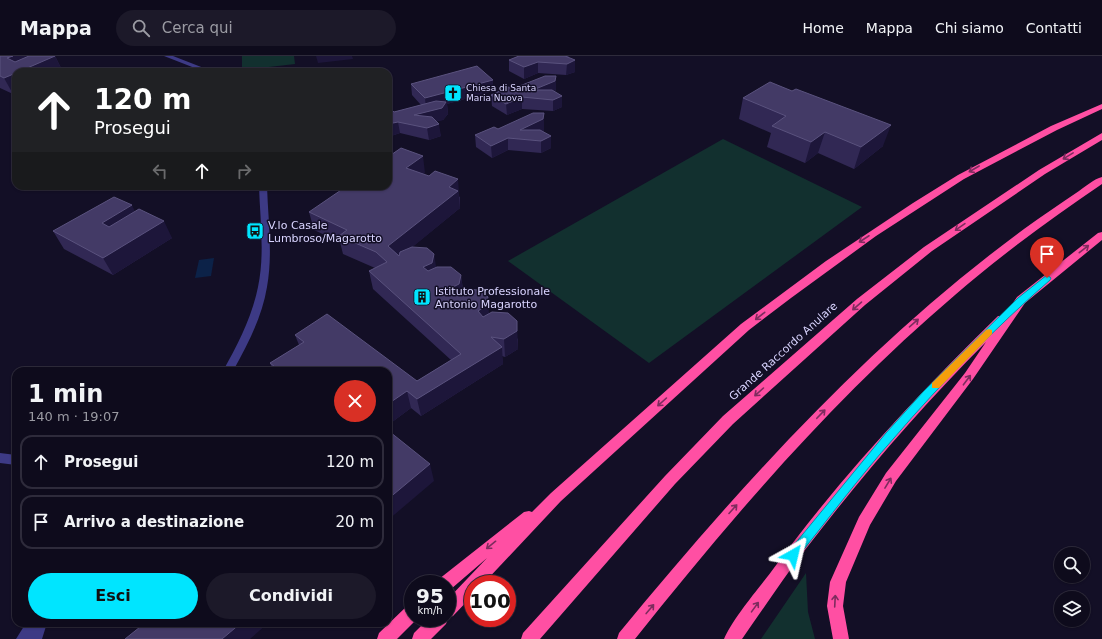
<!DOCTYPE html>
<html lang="it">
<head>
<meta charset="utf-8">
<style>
	body { margin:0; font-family:"DejaVu Sans",sans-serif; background:#1c1929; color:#f1f3f6; height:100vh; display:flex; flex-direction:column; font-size:15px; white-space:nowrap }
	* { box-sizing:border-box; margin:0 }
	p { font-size:13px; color:#9b9ba3 }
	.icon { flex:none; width:22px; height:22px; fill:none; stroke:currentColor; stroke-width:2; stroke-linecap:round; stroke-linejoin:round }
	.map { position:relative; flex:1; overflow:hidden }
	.drawer { position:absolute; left:12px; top:311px; width:380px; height:260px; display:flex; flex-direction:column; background:#0e0b1c; border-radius:12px; box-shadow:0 1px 3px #0004,0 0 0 1px #2e2b3b }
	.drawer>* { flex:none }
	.top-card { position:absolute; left:12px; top:12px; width:380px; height:122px; border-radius:12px; box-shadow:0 1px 3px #0004,0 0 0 1px #2e2b3b; background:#202124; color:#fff; overflow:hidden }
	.fabs { position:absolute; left:1054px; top:491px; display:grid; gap:8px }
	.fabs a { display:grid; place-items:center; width:36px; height:36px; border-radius:50%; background:#0e0b1c; box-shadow:0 1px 3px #0004,0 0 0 1px #2e2b3b; font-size:20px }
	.speed { position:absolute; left:404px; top:519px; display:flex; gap:8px; font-size:20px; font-weight:700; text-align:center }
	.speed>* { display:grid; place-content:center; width:52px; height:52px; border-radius:50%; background:#0e0b1c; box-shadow:0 1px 3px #0004,0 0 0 1px #2e2b3b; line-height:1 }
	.speed small { font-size:10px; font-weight:400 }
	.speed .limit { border:6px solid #d22; background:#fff; color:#111 }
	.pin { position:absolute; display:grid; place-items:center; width:34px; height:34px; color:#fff; margin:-41px -17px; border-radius:50% 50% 50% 0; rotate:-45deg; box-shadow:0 0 4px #0007 }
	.pin .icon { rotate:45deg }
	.me { position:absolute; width:44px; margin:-22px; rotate:37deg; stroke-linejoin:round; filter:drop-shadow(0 0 3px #0008) }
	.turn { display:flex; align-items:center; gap:14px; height:84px; padding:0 16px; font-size:18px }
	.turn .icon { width:52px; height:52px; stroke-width:2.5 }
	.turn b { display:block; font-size:28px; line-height:34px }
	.lanes { display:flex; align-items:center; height:38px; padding:0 16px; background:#0003; justify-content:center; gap:20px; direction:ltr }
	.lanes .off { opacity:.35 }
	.round { display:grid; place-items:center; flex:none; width:42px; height:42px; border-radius:21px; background:#1c1929 }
	.overview { display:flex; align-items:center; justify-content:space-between; height:68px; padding:0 16px }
	h1 { font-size:24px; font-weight:700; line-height:30px }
	.button { display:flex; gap:8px; margin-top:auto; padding:8px 16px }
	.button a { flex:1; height:46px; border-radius:24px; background:#00e5ff; color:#111; font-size:16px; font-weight:700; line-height:46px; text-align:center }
	.button a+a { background:#1c1929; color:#f1f3f6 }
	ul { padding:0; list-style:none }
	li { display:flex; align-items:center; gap:12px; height:54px; margin:0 8px 6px; padding:0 8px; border:2px solid #2e2b3b; border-radius:12px }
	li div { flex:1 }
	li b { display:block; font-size:15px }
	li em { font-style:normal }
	header { display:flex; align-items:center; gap:24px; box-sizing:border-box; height:56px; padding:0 20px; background:#0e0b1c; border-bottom:1px solid #2e2b3b }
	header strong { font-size:19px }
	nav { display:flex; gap:22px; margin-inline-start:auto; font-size:14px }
	.search { width:280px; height:36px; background:#1c1929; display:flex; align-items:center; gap:10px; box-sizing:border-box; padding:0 14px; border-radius:22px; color:#9b9ba3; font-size:15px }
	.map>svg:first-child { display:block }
	.green { fill:#12302f }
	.water { fill:#0c2248 }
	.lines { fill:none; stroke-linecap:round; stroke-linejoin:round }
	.service { fill:#3d3a85; fill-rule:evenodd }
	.tertiary { fill:#3d3a85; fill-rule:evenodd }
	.motorway { fill:#ff4fa3; fill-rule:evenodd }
	.wall { fill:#312854 }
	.shaded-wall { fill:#1d163a }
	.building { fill:#433a66; stroke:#5a527e }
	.oneway { stroke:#7d2c5e }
	.route { fill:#00e5ff; stroke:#0095a6 }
	.slow { fill:#f59e0b }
	.labels { text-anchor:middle; stroke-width:3; stroke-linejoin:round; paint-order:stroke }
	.far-poi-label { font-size:9px; fill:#d9d4ff; stroke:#130f26; text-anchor:start }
	.poi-label { font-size:11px; fill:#d9d4ff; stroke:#130f26; text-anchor:start }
	.street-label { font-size:11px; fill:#d9d4ff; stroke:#130f26 }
</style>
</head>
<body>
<header>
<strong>Mappa</strong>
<div class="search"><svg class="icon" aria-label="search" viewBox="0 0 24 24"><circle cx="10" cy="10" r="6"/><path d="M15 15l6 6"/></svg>Cerca qui</div>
<nav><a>Home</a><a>Mappa</a><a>Chi siamo</a><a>Contatti</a></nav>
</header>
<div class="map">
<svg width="1102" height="583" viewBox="0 0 1102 583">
	<rect width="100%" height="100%" fill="#130f26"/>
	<path class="green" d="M242,0H294L295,8L242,14Z
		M723,83L862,151L649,307L508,205Z
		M806,517L808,556L815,583H761Z"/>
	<path class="water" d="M214,202L211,220L195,222L199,204Z"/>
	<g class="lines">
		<path class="service" d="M0,397L16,399V409L0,407Z"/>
		<path class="tertiary" d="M164,0H173L214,16H205Z
			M259,130H267C268,163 273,198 267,231C262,261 248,288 233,315H223C238,288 252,261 258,231C265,198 260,163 259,130Z
			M26,567H47L42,583H16Z"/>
		<path class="motorway" d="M1102,48V53L1057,74L964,123L876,180L791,242L749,274L561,445L483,528H473V539L453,560L448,562L446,568L431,583H412L414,577L429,562H447V544L487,502L451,533L447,535V528H437L439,523L524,456L529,455L532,456L551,437L741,268L826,205L913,147L958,119L1051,70Z
			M1102,77V84L1045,118L932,195L865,249L733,368L675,428L540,583H521L523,577L665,420L723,360L857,243L924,191L1039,114Z
			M1102,121V128C1051,163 1001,199 955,239C835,341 733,460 635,583H617L619,577C741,429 869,287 1024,173C1042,160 1061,147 1079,135C1086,130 1094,123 1102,121Z
			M1102,176V184L1025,247L973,323L896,425L870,469L846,526L843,550L849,583H833L827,550L830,526L859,461L886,417L965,317L986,286C921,351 861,421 805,494C783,523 763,553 742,583H724C732,564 757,534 771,516C838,424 916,340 998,260H1004L1017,241L1098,177Z
			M413,548V562H418L397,583H377L379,577L407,550Z"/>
	</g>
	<path class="wall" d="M0,0H55L63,16H16L13,38L0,32Z
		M519,0H569L568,1L575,16L566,19L538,17L524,23L509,15V4Z
		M556,20V32L555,36L562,40V51L553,55L522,53L507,59L492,50L491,39L512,33Z
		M493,24V35L447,48L448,58L443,64L436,65L441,80L429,84L400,77L388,81V55L394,56L421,49L412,39L411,28Z
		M743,42L883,90L854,113L818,97L805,107L767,91L771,77L739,63Z
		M544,57V75H543L551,92L541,97L508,94L492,102L476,91L475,79L498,73Z
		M425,117L423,118L460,141V152L412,191L436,211L461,219L463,234L518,283V293L505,301L502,300L503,308L421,360L411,352L388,369V315H273L270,307L299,289L295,279L417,325L451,304L373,233L369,215L375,212L343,198L340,186L314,174L309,156Z
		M135,156L172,182L113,219L64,193L53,175Z"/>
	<path class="shaded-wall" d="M13,0H55L63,16H16V37L13,38L4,22L7,2Z
		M316,0H352L353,3L318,7Z
		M575,4V16L566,19L567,8Z
		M538,6V17L524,23V11Z
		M556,20V32L555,37L533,34Z
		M493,24V35L447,48L448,58L443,64L419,70L414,59L426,54L425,42Z
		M562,40V51L553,55V44Z
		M522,41V53L507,59L506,48Z
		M544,57V75L526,83L520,74Z
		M398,66L400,77L388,81V68Z
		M439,68L441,80L429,84L427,72Z
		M891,69L883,90L854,113L861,91Z
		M825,76L818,97L805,107L811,86Z
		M551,80V92L541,97V85Z
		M508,82V94L492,102L491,90Z
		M423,100L425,117L409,129L406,112Z
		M458,123L460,152L392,208L388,190L449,131Z
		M132,149L140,167L112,184L102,167Z
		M164,165L172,182L113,219L103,202Z
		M434,198L437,216L435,225L423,211Z
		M461,219L463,237L461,246L449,233Z
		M488,241L489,259L479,273L478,255Z
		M517,265L518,293L505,301L504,283Z
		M502,291L503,308L421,360L417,343Z
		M407,335L411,352L388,369V348Z
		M430,408L434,425L388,464V443Z
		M241,567H268L250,583H222Z"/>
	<path class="building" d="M0,0H13L7,2L15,6L29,0H55L18,16H16V17L4,22L0,20Z
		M519,0H565L575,4L567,8L538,6L524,11L509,4Z
		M477,10L493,24L425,42L411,28Z
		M545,20H556L555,25L533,34H552L562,40L553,44L522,41L506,48L491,39L509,31L512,33Z
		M770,26L792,35L796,33L891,69L861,91L825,76L811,86L772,70L786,60L743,42Z
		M436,45L446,46L442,52L414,59L432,61L439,68L427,72L398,66L388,68V55L392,54L394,56Z
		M533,57H544L543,63L520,74H540L551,80L541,85L508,82L491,90L475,79L494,71L498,73Z
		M401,92L423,100L406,112L429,120L435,115L458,123L449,131L458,135L388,190L399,200L400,196L412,191L427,192L434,198L432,207L423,211L428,215L437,211H451L461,219L459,228L449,233L455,238L464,233L478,234L488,241L486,250L478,255L483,261L492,256L508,257L517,265V275L504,283L491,281L502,291L417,343L407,335L388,348V315H280L270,307L304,286L295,279L327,258L417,325L461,298L369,215L387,206L376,196L339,180L347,174L309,156L347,130H388V101Z
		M114,141L132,149L102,167L109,171L139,153L164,165L103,202L53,175Z
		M390,376L430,408L388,443V377Z
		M145,567H241L222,583H125Z"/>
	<defs><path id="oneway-shaft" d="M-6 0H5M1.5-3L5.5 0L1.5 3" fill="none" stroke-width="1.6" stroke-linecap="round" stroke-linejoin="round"/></defs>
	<g class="oneway">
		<use href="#oneway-shaft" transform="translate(1068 100) rotate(149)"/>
		<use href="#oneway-shaft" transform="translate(974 113) rotate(150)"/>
		<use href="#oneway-shaft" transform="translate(960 171) rotate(145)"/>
		<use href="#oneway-shaft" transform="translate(864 183) rotate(147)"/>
		<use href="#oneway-shaft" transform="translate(1084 193) rotate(-38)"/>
		<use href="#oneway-shaft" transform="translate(857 250) rotate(139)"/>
		<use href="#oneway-shaft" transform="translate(760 260) rotate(142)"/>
		<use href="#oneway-shaft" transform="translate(914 267) rotate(-41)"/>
		<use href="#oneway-shaft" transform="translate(967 324) rotate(-53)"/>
		<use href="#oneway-shaft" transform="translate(759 336) rotate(138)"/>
		<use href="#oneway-shaft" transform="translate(662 346) rotate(138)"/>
		<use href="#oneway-shaft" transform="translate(821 358) rotate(-46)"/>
		<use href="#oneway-shaft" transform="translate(888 427) rotate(-59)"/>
		<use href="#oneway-shaft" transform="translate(733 453) rotate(-48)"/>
		<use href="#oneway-shaft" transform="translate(491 489) rotate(141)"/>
		<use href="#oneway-shaft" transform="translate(835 545) rotate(-87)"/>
		<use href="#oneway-shaft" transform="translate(755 551) rotate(-54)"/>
		<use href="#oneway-shaft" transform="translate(650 553) rotate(-50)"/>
	</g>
	<path class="route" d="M1047,219L1051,222L1050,224C995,272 942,326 894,382C860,420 829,462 797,502L793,504L789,502L787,499L789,495L886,377L923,336L1018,242Z"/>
	<path class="slow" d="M989,273L992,274V278L939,332H932V327L986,274Z"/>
	<defs>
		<symbol id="church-square" viewBox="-11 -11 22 22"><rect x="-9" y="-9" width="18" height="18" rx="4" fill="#00e5ff" stroke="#130f26"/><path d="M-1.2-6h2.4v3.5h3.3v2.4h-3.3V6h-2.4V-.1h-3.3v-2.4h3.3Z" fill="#111"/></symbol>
		<symbol id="bus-square" viewBox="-11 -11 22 22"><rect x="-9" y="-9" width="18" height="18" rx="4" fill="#00e5ff" stroke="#130f26"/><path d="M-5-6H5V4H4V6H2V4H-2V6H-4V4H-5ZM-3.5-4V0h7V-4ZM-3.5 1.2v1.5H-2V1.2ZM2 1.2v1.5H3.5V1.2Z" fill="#111"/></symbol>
		<symbol id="building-square" viewBox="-11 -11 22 22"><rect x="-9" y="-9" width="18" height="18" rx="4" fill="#00e5ff" stroke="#130f26"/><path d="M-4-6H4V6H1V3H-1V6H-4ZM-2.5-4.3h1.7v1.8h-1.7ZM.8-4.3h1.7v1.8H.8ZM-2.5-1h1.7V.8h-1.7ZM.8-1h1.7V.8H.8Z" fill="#111"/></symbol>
	</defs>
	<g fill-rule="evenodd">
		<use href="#church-square" x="443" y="27" width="20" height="20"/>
		<use href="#bus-square" x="245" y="165" width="20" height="20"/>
		<use href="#building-square" x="412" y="231" width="20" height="20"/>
	</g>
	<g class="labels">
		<g class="far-poi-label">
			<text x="466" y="35">Chiesa di Santa<tspan x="466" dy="10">Maria Nuova</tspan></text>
		</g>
		<g class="poi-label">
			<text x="268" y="173">V.lo Casale<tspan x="268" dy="13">Lumbroso/Magarotto</tspan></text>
			<text x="435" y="239">Istituto Professionale<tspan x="435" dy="13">Antonio Magarotto</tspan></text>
		</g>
		<g class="street-label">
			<text transform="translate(783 295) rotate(-42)" y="4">Grande Raccordo Anulare</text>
		</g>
	</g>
</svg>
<div class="fabs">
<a><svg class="icon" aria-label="search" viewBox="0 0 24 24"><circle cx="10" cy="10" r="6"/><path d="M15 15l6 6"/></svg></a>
<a><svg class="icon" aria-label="layers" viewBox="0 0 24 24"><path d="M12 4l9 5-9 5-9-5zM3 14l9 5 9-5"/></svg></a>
</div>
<div class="speed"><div>95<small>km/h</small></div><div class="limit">100</div></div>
<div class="pin" style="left:1047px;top:222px;background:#d93025"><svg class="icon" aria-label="arrive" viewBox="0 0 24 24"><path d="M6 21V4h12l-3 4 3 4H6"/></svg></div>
<svg class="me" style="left:793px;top:499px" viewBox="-20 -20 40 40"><path d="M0-17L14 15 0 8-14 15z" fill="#00e5ff" stroke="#fff" stroke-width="4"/></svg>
<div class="top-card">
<div class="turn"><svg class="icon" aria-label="ahead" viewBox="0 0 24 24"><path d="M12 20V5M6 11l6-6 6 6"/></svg><div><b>120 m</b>Prosegui</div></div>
<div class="lanes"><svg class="icon off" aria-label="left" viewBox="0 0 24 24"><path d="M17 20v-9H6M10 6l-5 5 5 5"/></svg><svg class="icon" aria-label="ahead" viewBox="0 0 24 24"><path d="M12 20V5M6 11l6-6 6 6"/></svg><svg class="icon off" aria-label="right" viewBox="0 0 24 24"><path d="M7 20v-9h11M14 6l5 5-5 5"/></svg></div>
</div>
<section class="drawer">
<div class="overview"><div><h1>1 min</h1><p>140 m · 19:07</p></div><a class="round" style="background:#d93025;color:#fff"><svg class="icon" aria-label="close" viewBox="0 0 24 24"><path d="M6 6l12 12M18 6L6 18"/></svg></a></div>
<ul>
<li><svg class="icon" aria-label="ahead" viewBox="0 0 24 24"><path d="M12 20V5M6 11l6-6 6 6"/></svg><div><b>Prosegui</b></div><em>120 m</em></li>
<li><svg class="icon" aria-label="arrive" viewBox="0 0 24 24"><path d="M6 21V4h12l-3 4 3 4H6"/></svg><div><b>Arrivo a destinazione</b></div><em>20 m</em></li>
</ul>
<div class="button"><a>Esci</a><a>Condividi</a></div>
</section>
</div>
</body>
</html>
